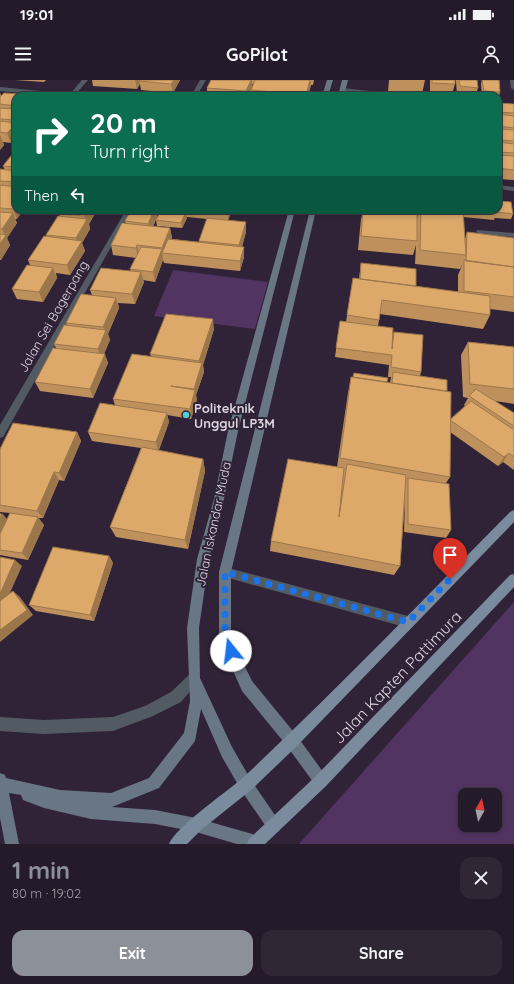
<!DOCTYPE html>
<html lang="en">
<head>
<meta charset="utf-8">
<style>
	body { margin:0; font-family:Quicksand,sans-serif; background:#302735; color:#f1f3f6; height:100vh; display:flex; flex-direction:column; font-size:15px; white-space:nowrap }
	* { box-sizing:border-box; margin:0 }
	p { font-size:13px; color:#a3a1a8 }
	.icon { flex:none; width:22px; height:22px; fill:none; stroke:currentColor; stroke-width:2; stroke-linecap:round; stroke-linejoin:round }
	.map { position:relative; height:764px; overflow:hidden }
	.side { display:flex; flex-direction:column; background:#241a29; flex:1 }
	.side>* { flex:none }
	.banner { position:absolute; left:12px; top:12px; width:490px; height:122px; border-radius:12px; box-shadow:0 2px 6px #0003,0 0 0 1px #413846; background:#0b6e4f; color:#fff; overflow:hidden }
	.needle { width:26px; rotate:9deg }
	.tools { position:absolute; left:458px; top:708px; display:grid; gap:8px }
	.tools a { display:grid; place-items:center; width:44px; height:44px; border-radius:8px; background:#241a29; box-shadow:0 2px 6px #0003,0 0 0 1px #413846; font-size:20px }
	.pin { position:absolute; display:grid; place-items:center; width:34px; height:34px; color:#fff; margin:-41px -17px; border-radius:50% 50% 50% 0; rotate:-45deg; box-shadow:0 0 4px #0007 }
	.pin .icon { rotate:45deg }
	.me { position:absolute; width:44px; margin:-22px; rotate:344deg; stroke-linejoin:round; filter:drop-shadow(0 0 3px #0008) }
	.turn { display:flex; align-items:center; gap:14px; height:84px; padding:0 12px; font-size:18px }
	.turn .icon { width:52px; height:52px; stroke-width:2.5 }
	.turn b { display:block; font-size:28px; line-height:34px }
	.then { display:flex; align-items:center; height:38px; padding:0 12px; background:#0003; gap:8px; font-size:15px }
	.round { display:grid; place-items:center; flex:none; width:42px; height:42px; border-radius:12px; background:#302735 }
	.summary { display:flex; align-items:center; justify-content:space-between; height:68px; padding:0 12px }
	h1 { font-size:24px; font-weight:700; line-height:30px; color:#8c9099 }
	.button { display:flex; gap:8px; margin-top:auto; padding:8px 12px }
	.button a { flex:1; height:46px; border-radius:12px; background:#8c9099; color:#fff; font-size:16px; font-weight:700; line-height:46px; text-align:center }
	.button a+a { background:#302735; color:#f1f3f6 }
	.status { display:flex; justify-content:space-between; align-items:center; height:28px; padding:0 20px; background:#241a29; direction:ltr }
	.status svg { height:11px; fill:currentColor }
	header { display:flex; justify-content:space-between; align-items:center; height:52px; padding:0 12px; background:#241a29; font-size:18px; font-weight:700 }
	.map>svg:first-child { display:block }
	.green { fill:#523462; fill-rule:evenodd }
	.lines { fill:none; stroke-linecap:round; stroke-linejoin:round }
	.lane { fill:#525b64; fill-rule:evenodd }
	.street { fill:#525b64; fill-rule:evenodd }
	.secondary { fill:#697684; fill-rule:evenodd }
	.primary { fill:#7a8b9e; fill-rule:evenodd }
	.wall { fill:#be915c }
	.shaded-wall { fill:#9b764b }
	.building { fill:#dda96b; stroke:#9b764b }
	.route { stroke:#1a73e8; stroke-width:7; stroke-dasharray:0 12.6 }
	.poi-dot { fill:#51ccd3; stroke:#302337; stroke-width:1.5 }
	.labels { text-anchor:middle; stroke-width:4; stroke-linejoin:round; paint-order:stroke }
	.street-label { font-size:13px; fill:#ddd5e2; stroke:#302337 }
	.poi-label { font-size:13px; font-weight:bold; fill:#ddd5e2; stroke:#302337; text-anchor:start }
	.near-street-label { font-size:16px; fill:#ddd5e2; stroke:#302337 }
</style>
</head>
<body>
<div class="status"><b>19:01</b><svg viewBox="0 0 49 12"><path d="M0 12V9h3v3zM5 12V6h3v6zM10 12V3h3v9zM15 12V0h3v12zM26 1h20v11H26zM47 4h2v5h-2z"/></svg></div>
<header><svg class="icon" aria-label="menu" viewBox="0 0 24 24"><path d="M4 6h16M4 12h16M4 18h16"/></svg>GoPilot<svg class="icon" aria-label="person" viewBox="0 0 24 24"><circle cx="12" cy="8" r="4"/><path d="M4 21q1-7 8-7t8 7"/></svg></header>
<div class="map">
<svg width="514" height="764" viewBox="0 0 514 764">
	<rect width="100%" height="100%" fill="#302337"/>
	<path class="green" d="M173,190L268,202L255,249L154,236Z
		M514,522V764H299ZM465,715H495V745H465Z"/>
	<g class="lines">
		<path class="lane" d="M225,487L408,536L412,538L414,542L412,546L408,548L225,497L221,496L219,492L221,488Z
			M194,592L198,594L200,598L198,602L181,622L153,636L113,651L44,654L0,651V637L44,640L113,637L145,626L171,612L190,594Z"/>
		<path class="street" d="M82,0H88L75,15L76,16H56L0,11V7L70,14Z
			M200,0H206L197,16H191Z
			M510,0H514V10L511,8Z
			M342,8L399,14L402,16H383L340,11V9Z
			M498,105L514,107V111L498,109Z
			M126,130H132L3,357L0,358V345Z
			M477,150L514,153V157L480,154L476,152Z"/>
		<path class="secondary" d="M327,0H333L328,16H322Z
			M342,0H348L344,16H338Z
			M289,130H295L238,351L224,419L209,479L199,548L200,598L232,667L251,700L279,741L281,746L279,751L274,753L269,751L241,710L222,677L201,629L195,661L159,708L112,727L155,730L196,738L256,755L261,757L263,764H237L196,752L155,744L91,739L44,728L23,720L21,715L9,713L19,764H5L0,738V693L5,695L6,698L60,710L111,713L149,698L184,653L190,621L187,548L197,479L214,419L228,351Z
			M310,130H316L231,492V558L252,601L297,656L326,696L328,701L326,706L321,708L316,706L287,666L242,611L219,559V492Z"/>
		<path class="primary" d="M514,430V442L297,666L251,710L201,750L187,764H169C177,745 229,711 247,694C337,609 423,520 510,432Z
			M514,494V507L326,706L265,764H247L249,759L316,696L510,495Z"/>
	</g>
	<path class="wall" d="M15,0H46L44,2Z
		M92,0H180L173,13L141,10L140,4L137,9L93,6Z
		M211,0H314L313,5H311L308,16H251V10L254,4H252V7L249,16H207V8Z
		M389,0H425L422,14L388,11Z
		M430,0H455V4L452,14L430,12Z
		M456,0H477L478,8L475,16H457Z
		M482,0H499L500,12L499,17H498V16H482L481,4Z
		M0,12L1,16H16V58L11,63L3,62L4,65L0,70Z
		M498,23L514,24V100L498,99Z
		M16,72V130L17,139H15L17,143L7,158L10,165L1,180H0V89L5,90L3,86Z
		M97,130L89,144L90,149L82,163L85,171L70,195L56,193L57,198L43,222L17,219L12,209L30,185L28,180L47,157L46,155L60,136L59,134Z
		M131,130H185L184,132H186L187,138L182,148L157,146L156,140L161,131H156L157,137L153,147L170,148L172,158L171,159L199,162V161L207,139L187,137L186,130H232L228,140L246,152L242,167H244V177L240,191L164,183L163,180L155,202L143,200L144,202L135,224L118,223L119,228L108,254L110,260L104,274L108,283L93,318L40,311L35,302L56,268L54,264L67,246L66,243L92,215L90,210L131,191L130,189L136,178L113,175L111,165L126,144L125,141Z
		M356,130H417V138L419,130H418H498L513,134L511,139L495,138V137L494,140L463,137L465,159L467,152L514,158V232L490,229V235L483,249L380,234L378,246L392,257L394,252L421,292L420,296L447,311L450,339L465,326L464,325L468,318L463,317L461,275L468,262L514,267V324L495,321L514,333V390L503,382L498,386L450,352V397L446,403L451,450L446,458L404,452L405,421L400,486L394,495L270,471L271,461L337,387L348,313L351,297H353L354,293L390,303L391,297H388L389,285L335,277L340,241L346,242L353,198L359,199L361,183L416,206L458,212V195L463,183L460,189L415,184L416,165L413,175L358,170L361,139L363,131Z
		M214,249L203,285L204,292L196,315L197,320L191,339L167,335L169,342L159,370L203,379L205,391L188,469L116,457L110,447L141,368L92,361L88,352L115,325L113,319L151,276L150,274Z
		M77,352L81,361L64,401L59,400L43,438H38L44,445L28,480L0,475V433L7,439L10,433L0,432V369Z
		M109,476L113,483L94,541L36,531L29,525Z"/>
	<path class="shaded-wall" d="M135,0H142L139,1L140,4L137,9Z
		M174,0H180L173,13L171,4Z
		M251,0H252V7L249,16H247L246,11Z
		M310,0H311L310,9L308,16H306Z
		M16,44V58L11,63L7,53Z
		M0,55L4,65L0,70Z
		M16,125V130H24L17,139L13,129Z
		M88,130H97L89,144L90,149L82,163L85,171L70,195L67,185L79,166L76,158L86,141L84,136Z
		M154,130H156L157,137L150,154L148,144Z
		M228,130H232L228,141Z
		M186,132L187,138L182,148L181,143Z
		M13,133L17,143L7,158L10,165L1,180L0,178V164L5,156L2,149Z
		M246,142V152L239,175V165Z
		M170,148L172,158L166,173H163L162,168Z
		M137,165L139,175L138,178L136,168Z
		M244,167V177L240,191V181Z
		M162,169L163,180L155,202L153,192Z
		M53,188L57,198L43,222L39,212Z
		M141,192L144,202L135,224L132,214Z
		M116,218L119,228L108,254L110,260L101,279L98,269L105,253L103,247Z
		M213,239L214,249L203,285L204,292L196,315L197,320L191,339L190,329L195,313L194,309L200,289L199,281Z
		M105,274L108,283L93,318L90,309Z
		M167,333L169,342L158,371L156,362Z
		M77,352L81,361L64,401L59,393Z
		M509,373L503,382L498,386L504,377Z
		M203,379L205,391L188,469L185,460Z
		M54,392L59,400L43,438L37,431Z
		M2,433L8,441L0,459V437Z
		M38,437L44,445L28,480L22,473Z
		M109,476L113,483L94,541L90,535Z
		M15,480L22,486L4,526L0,523V514Z
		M13,511L20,517L33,535L0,562V550Z"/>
	<path class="building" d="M140,0H174L171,4L139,1Z
		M211,0H251L246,11L207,8Z
		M255,0H310L306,15L251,10Z
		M432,0H455V4L432,3Z
		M459,0H477L478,8L460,6Z
		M482,0H499L500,12L484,11Z
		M4,13L35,15V16H16V26L0,24V17Z
		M392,14L413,16H392Z
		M498,23L514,24V33L498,32Z
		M0,28L16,29V40L0,39Z
		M498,34L514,36V48L498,46Z
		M0,41L16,43V44L7,53L0,52Z
		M498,49L514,50V61L498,60Z
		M498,62L514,64V73L498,72Z
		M14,72H16V87L3,86Z
		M498,75L514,76V90L498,88Z
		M0,89L16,91V102L0,101Z
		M0,105L16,107V125L13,129L0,128Z
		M498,121L511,122L513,134L497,132L498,130Z
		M62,130H88L84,136L59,134Z
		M131,130H154L148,144L125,141Z
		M161,130H164L186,132L181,143L156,140Z
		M363,130H417V161L361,156Z
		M421,130H463L466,175L420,170Z
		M0,132L13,133L2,149H0Z
		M58,136L87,139L76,158L46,155Z
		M207,138L246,142L239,165L199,161Z
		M122,143L170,148L162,168L137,165L136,168L111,165Z
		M467,152L514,158V187L466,181Z
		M0,154L6,155L0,164Z
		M44,156L82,161L67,185L28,180Z
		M168,159L244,167L240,181L162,173Z
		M141,167L162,169L153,192L130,189Z
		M464,180L514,187V217L464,211Z
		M361,183L416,189V206L360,199Z
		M27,185L53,188L39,212L12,209Z
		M101,188L141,192L132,214L90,210Z
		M353,198L490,216V235L382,220L379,240L347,235Z
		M81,214L116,218L103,247L66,243Z
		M166,234L213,239L199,281L150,274Z
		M340,241L393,248L392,269L394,252L423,255L421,292L391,287L392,275L336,268Z
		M64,245L106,250L98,269L54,264Z
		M468,262L514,267V309L470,304Z
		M53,268L105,274L90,309L35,302Z
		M132,274L202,283L194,309L171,306L195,310L190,329L113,319Z
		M393,292L447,300V311L392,303Z
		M354,293L388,298L387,302L353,297Z
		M351,297L451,312L450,397L340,378Z
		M476,309L514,333V346L469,316Z
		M471,321L514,350V377L509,373L504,377L450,340Z
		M100,323L167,333L156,362L88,352Z
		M13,343L77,352L59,393L54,392L37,431L0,425V369Z
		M142,367L203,379L185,460L110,447Z
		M288,379L344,388L339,437L347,384L406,395L400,486L271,461Z
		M408,398L449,404L451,450L408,444Z
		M10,433L38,437L22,473L0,470V454Z
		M53,467L109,476L90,535L29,525Z
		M0,477L15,480L0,514Z
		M13,511L27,530L0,550V521Z"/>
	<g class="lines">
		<path class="route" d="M231,571L225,559V492L408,542L450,499"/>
	</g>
	<circle class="poi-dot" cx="186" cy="335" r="4"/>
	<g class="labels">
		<g class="street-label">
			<text transform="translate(53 236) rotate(-60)" y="5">Jalan Sei Bagerpang</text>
			<text transform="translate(213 444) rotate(-78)" y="5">Jalan Iskandar Muda</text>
		</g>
		<g class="poi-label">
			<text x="194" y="333">Politeknik<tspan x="194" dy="15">Unggul LP3M</tspan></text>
		</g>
		<g class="near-street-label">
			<text transform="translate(397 597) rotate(-46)" y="6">Jalan Kapten Pattimura</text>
		</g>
	</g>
</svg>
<div class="tools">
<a><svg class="needle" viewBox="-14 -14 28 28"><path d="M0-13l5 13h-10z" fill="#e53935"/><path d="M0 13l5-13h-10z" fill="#a3a1a8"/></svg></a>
</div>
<div class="pin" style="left:450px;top:499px;background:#d93025"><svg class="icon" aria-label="arrive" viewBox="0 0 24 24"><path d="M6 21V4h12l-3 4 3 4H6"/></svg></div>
<svg class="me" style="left:231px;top:571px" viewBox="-20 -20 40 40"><circle r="19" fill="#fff"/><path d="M0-13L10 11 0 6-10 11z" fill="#1a73e8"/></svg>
<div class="banner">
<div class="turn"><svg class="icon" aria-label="right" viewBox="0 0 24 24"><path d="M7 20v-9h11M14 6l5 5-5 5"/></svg><div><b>20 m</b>Turn right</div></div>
<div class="then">Then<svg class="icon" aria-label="left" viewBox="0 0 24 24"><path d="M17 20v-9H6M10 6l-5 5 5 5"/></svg></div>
</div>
</div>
<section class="side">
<div class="summary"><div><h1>1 min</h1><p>80 m · 19:02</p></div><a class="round"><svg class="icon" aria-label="close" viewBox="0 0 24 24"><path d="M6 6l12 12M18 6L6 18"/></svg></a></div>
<div class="button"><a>Exit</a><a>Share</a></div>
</section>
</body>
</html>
